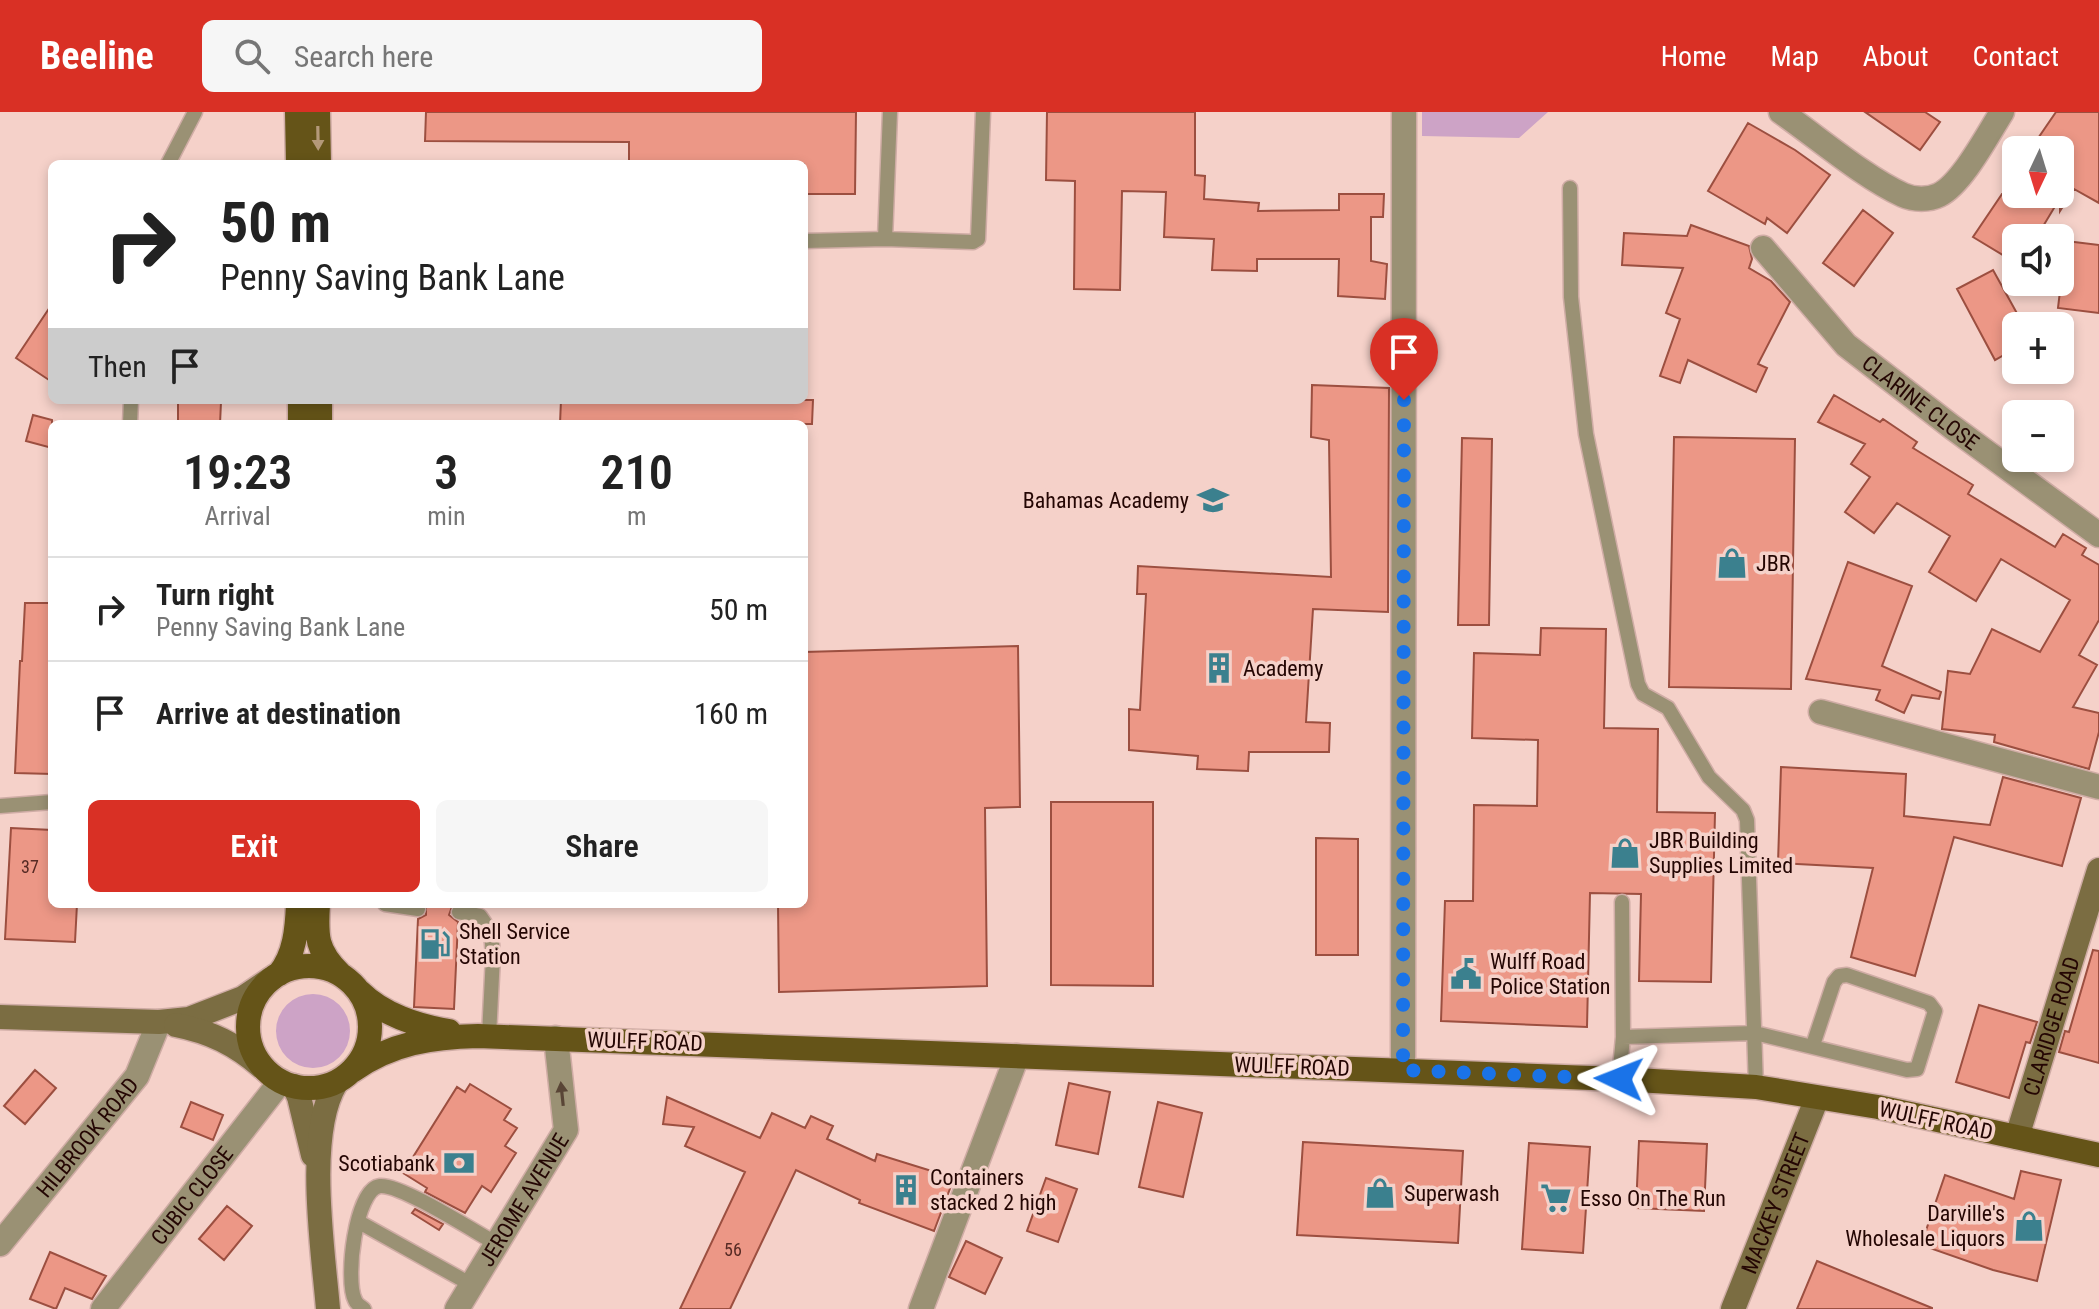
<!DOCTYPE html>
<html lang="en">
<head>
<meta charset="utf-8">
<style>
	body { margin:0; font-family:"Roboto Condensed",sans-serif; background:#f6f6f6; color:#222; height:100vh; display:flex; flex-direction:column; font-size:30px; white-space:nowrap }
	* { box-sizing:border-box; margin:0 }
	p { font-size:26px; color:#767676 }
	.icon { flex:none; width:44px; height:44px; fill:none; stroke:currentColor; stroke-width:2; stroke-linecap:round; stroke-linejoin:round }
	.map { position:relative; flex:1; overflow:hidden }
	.drawer { position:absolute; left:48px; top:308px; width:760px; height:488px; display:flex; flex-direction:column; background:#fff; border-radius:12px; box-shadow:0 4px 12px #0003 }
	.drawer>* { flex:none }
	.top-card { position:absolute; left:48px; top:48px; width:760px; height:244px; border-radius:12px; box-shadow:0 4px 12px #0003; background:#fff; color:#222; overflow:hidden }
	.needle { width:52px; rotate:184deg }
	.tools { position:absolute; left:2002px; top:24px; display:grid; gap:16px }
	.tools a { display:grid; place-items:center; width:72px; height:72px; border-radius:12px; background:#fff; box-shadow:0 4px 12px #0003; font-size:40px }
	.pin { position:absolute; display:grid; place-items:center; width:68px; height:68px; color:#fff; margin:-82px -34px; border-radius:50% 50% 50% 0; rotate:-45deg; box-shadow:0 0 8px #0007 }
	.pin .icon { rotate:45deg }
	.me { position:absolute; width:88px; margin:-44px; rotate:272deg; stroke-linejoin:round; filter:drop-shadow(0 0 6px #0008) }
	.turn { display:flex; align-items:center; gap:28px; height:168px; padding:0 40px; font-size:36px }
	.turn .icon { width:104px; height:104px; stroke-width:2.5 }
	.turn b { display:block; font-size:56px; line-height:68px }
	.then { display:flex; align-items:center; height:76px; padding:0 40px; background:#0003; gap:16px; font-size:30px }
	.eta { display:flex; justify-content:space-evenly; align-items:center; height:136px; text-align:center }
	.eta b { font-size:48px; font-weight:600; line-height:56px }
	.cta { display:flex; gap:16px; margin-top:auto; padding:16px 40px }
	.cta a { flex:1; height:92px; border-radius:12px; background:#d93025; color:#fff; font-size:32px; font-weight:600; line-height:92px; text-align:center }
	.cta a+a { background:#f6f6f6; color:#222 }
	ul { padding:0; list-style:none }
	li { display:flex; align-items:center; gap:24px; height:104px; padding:0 40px; border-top:2px solid #e0e0e0 }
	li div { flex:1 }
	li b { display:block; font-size:30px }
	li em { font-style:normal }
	header { display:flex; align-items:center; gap:48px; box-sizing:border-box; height:112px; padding:0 40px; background:#d93025; color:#fff }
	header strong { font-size:38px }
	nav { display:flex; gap:44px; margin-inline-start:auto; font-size:28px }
	.search { width:560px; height:72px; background:#f6f6f6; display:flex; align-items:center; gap:20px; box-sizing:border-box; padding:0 28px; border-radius:12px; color:#767676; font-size:30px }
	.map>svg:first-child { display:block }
	.green { fill:#cda3c6 }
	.building { fill:#ec9786; stroke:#9c4f40; stroke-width:2 }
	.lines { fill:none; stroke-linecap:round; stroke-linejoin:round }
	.lane-casing { stroke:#cfaca5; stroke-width:17 }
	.street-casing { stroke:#cfaca5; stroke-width:27 }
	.secondary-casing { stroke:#cfaca5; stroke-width:27 }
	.primary-casing { stroke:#cfaca5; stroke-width:27 }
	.lane { stroke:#9a9174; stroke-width:14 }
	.street { stroke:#9a9174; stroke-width:24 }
	.secondary { stroke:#7b6d42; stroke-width:24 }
	.primary { stroke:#655418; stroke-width:24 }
	.oneway { fill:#b49979 }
	.oneway2 { fill:#594536 }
	.route { stroke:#1a73e8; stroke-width:14; stroke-dasharray:0 25.2 }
	.labels { text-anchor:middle; stroke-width:7; stroke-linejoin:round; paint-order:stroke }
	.number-label { font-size:18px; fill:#562a24 }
	.street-label { font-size:22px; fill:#240603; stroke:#f5d1c9 }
	.poi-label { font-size:22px; fill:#240603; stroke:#f5d1c9; text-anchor:start }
</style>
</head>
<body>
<header>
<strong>Beeline</strong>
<div class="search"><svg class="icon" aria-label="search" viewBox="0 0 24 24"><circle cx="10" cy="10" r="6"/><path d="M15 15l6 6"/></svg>Search here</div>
<nav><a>Home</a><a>Map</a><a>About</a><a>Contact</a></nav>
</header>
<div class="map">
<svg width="2099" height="1197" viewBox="0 0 2099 1197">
	<rect width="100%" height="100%" fill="#f5d1c9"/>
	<path class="green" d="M1422,0H1548L1519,26L1422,24Z
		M276 919a37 37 0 1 1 74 0a37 37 0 1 1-74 0Z"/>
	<path class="building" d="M426,0H856L855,82H804V52H629V30L425,29Z
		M1047,0H1195V63L1205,64L1204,87L1259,91L1258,99L1339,98V82H1384L1383,105H1371V149L1387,152L1385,187L1338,184L1339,147H1257V159L1212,158L1214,127L1164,125L1166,80L1122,79L1120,178L1074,177L1075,69L1046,68Z
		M1865,0H1925L1940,10L1920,38Z
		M2056,0H2099V91L2074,77L2060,99V86L2036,126H2016V151L1973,125L2002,82H2060V38H2030Z
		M1748,11L1795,38L1830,63L1787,121L1767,106L1765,112L1708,79Z
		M1863,98L1893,121L1854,174L1823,151Z
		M1691,113L1749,134L1752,147L1749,156L1771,169L1790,190L1758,252L1767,256L1756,280L1688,248L1680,271L1660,264L1680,207L1666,201L1683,156L1622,153L1624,121L1687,124Z
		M2066,129L2099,133V201L2058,196Z
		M1993,158L2024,214H2016V236L1995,248L1957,177Z
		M52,192V270L16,246Z
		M1312,273L1389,276L1388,500L1313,497L1306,610L1330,611L1329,640H1249L1248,659L1197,657L1198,644L1129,638V597L1140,598L1146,482H1137L1138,454L1331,465L1329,328L1311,325Z
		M1834,283L1880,310L1883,307L1917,330L1913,336L1973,373L1968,382L2055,435L2063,422L2086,436L2082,443L2099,453V508L2079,543L2097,553L2073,595L2099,601V620L2089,657L1994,630L1995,623L1942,617L1948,559L1970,562L1992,517L2040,540L2070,488L2001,447L1976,489L1929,460L1950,424L1897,391L1874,421L1845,400L1870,365L1851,352L1865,332L1818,310Z
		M178,288L221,290L220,312H178Z
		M561,288H813L812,312H560Z
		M33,303L52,308V336L26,329Z
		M1674,325L1795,327L1791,577L1669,575Z
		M1462,326L1492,327L1489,513H1458Z
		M1848,450L1912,474L1882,554L1941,580L1939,587L1912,583L1904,601L1876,588L1880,578L1806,567Z
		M25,491H52V662L15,661L20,549H22Z
		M1541,516L1606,517L1604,616L1658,617L1657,700L1715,701L1711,870L1639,869L1641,782L1590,781L1587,915L1441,909L1445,789H1473L1474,693L1537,694L1538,628L1472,626L1474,541L1540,543Z
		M1018,534L1020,695L985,696L987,874L779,880L778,792H804V540Z
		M1781,655L1906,662L1904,704L1990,713L2003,665L2081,686L2062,754L1954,725L1915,864L1851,845L1873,756L1778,751Z
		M1051,690H1153V874L1051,873Z
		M11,716L52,718V792H77L75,830L5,827Z
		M1316,726L1358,727V843H1316Z
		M426,792H453L449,803L458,810L454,897L414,895L418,807L426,803Z
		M2093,838L2099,839V951L2059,940L2065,919L2069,920Z
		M1979,893L2037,910L2030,931L2026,930L2009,986L1956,970Z
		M35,958L56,976L25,1012L4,994Z
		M1069,971L1110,980L1098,1042L1056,1033Z
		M470,972L511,997L504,1008L517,1016L505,1034L516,1041L491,1080L482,1074L465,1101L425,1080L427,1076L403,1061L457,975L465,980Z
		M667,985L760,1026L772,1001L805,1016L811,1004L833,1014L827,1027L875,1049L877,1042L954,1066L934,1119L859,1091L860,1088L796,1058L730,1197H680L745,1060L685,1034L694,1015L663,1012Z
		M191,990L223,1003L213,1028L181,1015Z
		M1158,990L1202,1001L1183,1085L1139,1075Z
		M1639,1029L1707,1032L1704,1099L1636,1096Z
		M1303,1030L1463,1039L1458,1131L1297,1123Z
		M1529,1031L1590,1035L1583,1141L1522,1137Z
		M2021,1059L2061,1068L2037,1169L1993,1158L1921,1133L1945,1063L2014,1087Z
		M1046,1066L1077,1077L1058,1130L1027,1119Z
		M227,1094L252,1114L224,1148L199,1127Z
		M415,1097L443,1112L439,1118L412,1101Z
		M966,1129L1002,1146L985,1182L949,1165Z
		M50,1140L106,1164L92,1187L65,1176L56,1197L30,1187Z
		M1817,1149L1932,1196V1197H1797Z"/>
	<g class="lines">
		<defs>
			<path id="lane" d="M168,52L195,0
				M1570,76L1571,185L1586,322L1638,572L1643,582L1668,596L1709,665L1743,698L1747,708L1756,975
				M885,127L890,0
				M804,129L885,127L973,130L978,127L983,0
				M130,312L131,288
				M0,694L52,690
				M385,792L418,797
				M459,800L480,804L491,820L493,844L489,924
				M1623,925L1755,921L1907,958L1917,957L1935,899L1929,891L1847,863L1839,864L1834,870L1813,933
				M1619,967L1623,925L1622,790
				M359,1110L472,1173
				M364,1197C361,1195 356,1191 355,1188C345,1169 355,1077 380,1074C401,1072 475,1120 497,1132"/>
			<g id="street">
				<path d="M1781,0C1817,25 1865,66 1903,83C1914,88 1929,88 1939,83C1962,72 1988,22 2002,0"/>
				<path id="s1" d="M1763,136L1846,233L1952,315L2099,423"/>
				<path d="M1821,600L2099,675"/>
				<path d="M1403,958L1404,0"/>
				<path id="s2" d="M0,1132L137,964L159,910"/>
				<path id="s3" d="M103,1197L281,969"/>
				<path id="s4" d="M457,1197L566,1018L556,926"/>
				<path d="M921,1197L1017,944"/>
			</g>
			<g id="secondary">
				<path d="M0,905L159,910L189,907L243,886L271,867"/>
				<path d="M176,913C211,920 235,932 262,955"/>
				<path d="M294,974L299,985L313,1043"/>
				<path id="s5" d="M2017,1025L2099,758"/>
				<path d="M328,1197C323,1137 305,1022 336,971"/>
				<path id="s6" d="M1733,1197L1817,986"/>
			</g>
			<path id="primary" d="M297,0L298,52
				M318,0L319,52
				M300,288V312
				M320,288V312
				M318,792C316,824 316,839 340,862
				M248 915a61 61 0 1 1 122 0a61 61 0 1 1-122 0Z
				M279,862C295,843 297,816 298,792
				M360,880C382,902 417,914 449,919
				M352,959C391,931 432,925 478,924L1619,967L1756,975L1878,995L2099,1043"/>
		</defs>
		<use href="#lane" class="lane-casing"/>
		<use href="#street" class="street-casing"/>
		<use href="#secondary" class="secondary-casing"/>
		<use href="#primary" class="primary-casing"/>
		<use href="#lane" class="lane"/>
		<use href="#street" class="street"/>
		<use href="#secondary" class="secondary"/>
		<use href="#primary" class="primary"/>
	</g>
	<defs><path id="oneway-solid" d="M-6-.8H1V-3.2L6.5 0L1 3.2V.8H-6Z" transform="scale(2)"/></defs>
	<use class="oneway" href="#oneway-solid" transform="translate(318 26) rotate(89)"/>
	<use class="oneway2" href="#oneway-solid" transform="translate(562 982) rotate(-96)"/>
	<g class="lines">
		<path class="route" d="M1404,288L1403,958L1619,967"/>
	</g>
	<defs>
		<symbol id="school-bare" viewBox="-9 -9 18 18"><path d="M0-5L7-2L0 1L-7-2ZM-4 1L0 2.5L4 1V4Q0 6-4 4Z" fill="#3b808e" stroke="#f5d1c9" stroke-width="2.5" paint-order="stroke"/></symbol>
		<symbol id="shop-bare" viewBox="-9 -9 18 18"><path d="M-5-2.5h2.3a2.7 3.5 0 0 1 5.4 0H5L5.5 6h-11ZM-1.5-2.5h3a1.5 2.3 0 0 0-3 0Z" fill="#3b808e" stroke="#f5d1c9" stroke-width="2.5" paint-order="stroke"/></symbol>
		<symbol id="building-bare" viewBox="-9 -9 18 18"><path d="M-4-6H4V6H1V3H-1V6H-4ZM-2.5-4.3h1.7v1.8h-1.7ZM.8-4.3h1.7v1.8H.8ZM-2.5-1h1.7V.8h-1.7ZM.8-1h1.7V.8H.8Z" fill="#3b808e" stroke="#f5d1c9" stroke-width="2.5" paint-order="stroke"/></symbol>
		<symbol id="fuel-bare" viewBox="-9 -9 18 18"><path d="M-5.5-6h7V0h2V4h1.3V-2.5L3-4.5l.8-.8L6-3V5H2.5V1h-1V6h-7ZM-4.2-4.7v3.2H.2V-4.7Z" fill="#3b808e" stroke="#f5d1c9" stroke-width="2.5" paint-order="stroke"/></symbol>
		<symbol id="civic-bare" viewBox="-9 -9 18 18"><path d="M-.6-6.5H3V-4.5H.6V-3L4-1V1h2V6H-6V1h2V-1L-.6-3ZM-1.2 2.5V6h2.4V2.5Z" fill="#3b808e" stroke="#f5d1c9" stroke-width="2.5" paint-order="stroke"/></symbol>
		<symbol id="bank-bare" viewBox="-9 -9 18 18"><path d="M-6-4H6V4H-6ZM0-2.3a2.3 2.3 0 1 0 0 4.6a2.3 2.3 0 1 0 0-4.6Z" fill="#3b808e" stroke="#f5d1c9" stroke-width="2.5" paint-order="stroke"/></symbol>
		<symbol id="supermarket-bare" viewBox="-9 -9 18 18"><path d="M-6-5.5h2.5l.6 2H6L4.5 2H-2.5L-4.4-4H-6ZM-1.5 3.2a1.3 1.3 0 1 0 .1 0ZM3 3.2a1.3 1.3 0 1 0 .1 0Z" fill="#3b808e" stroke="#f5d1c9" stroke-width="2.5" paint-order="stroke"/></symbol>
	</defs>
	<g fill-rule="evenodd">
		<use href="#school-bare" x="1191" y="366" width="44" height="44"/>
		<use href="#shop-bare" x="1710" y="429" width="44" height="44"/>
		<use href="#building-bare" x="1197" y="534" width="44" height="44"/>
		<use href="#shop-bare" x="1603" y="719" width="44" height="44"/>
		<use href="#fuel-bare" x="413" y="810" width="44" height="44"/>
		<use href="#civic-bare" x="1444" y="840" width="44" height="44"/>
		<use href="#bank-bare" x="437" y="1029" width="44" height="44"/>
		<use href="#building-bare" x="884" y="1056" width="44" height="44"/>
		<use href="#shop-bare" x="1358" y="1059" width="44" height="44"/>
		<use href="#supermarket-bare" x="1534" y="1064" width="44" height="44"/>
		<use href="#shop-bare" x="2007" y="1092" width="44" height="44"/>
	</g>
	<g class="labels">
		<g class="number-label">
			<text x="30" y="761">37</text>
			<text x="733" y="1144">56</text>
		</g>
		<g class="street-label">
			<text dy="8" stroke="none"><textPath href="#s1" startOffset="222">CLARINE CLOSE</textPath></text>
			<text dy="8" stroke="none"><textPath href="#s5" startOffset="116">CLARIDGE ROAD</textPath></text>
			<text transform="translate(645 929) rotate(2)" y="8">WULFF ROAD</text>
			<text transform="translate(1292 954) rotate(2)" y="8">WULFF ROAD</text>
			<text transform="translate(1936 1008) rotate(12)" y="8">WULFF ROAD</text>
			<text dy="8" stroke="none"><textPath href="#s2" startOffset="138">HILBROOK ROAD</textPath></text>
			<text dy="8" stroke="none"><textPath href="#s3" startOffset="144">CUBIC CLOSE</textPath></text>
			<text dy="8" stroke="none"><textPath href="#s4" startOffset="128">JEROME AVENUE</textPath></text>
			<text dy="8" stroke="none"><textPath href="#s6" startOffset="114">MACKEY STREET</textPath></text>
		</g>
		<g class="poi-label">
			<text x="1189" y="396" text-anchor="end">Bahamas Academy</text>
			<text x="1756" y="459">JBR</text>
			<text x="1243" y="564">Academy</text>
			<text x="1649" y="736">JBR Building<tspan x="1649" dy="25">Supplies Limited</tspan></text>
			<text x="459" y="827">Shell Service<tspan x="459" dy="25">Station</tspan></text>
			<text x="1490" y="857">Wulff Road<tspan x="1490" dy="25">Police Station</tspan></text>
			<text x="435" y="1059" text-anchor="end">Scotiabank</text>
			<text x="930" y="1073">Containers<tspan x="930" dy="25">stacked 2 high</tspan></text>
			<text x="1404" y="1089">Superwash</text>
			<text x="1580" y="1094">Esso On The Run</text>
			<text x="2005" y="1109" text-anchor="end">Darville's<tspan x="2005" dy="25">Wholesale Liquors</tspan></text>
		</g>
	</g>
</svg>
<div class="tools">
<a><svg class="needle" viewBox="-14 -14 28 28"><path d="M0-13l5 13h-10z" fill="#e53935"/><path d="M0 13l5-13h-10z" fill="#767676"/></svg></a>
<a><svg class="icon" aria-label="sound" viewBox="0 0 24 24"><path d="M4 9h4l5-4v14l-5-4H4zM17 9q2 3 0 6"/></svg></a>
<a>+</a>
<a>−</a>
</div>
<div class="pin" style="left:1404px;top:288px;background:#d93025"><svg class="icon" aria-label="arrive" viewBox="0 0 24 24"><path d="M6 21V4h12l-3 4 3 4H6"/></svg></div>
<svg class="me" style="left:1619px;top:967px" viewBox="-20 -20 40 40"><path d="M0-17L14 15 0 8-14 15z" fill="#1a73e8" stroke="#fff" stroke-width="4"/></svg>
<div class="top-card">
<div class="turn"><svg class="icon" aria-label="right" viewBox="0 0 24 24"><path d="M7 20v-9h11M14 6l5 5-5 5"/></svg><div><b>50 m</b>Penny Saving Bank Lane</div></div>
<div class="then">Then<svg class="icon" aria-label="arrive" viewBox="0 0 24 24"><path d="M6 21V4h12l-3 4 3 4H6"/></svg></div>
</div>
<section class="drawer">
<div class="eta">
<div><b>19:23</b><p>Arrival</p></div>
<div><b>3</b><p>min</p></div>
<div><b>210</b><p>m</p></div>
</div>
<ul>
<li><svg class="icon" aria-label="right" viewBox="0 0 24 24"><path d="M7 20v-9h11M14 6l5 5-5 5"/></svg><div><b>Turn right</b><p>Penny Saving Bank Lane</p></div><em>50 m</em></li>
<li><svg class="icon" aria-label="arrive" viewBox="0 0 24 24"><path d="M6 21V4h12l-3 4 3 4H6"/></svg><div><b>Arrive at destination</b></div><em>160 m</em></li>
</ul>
<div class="cta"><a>Exit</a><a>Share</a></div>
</section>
</div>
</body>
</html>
